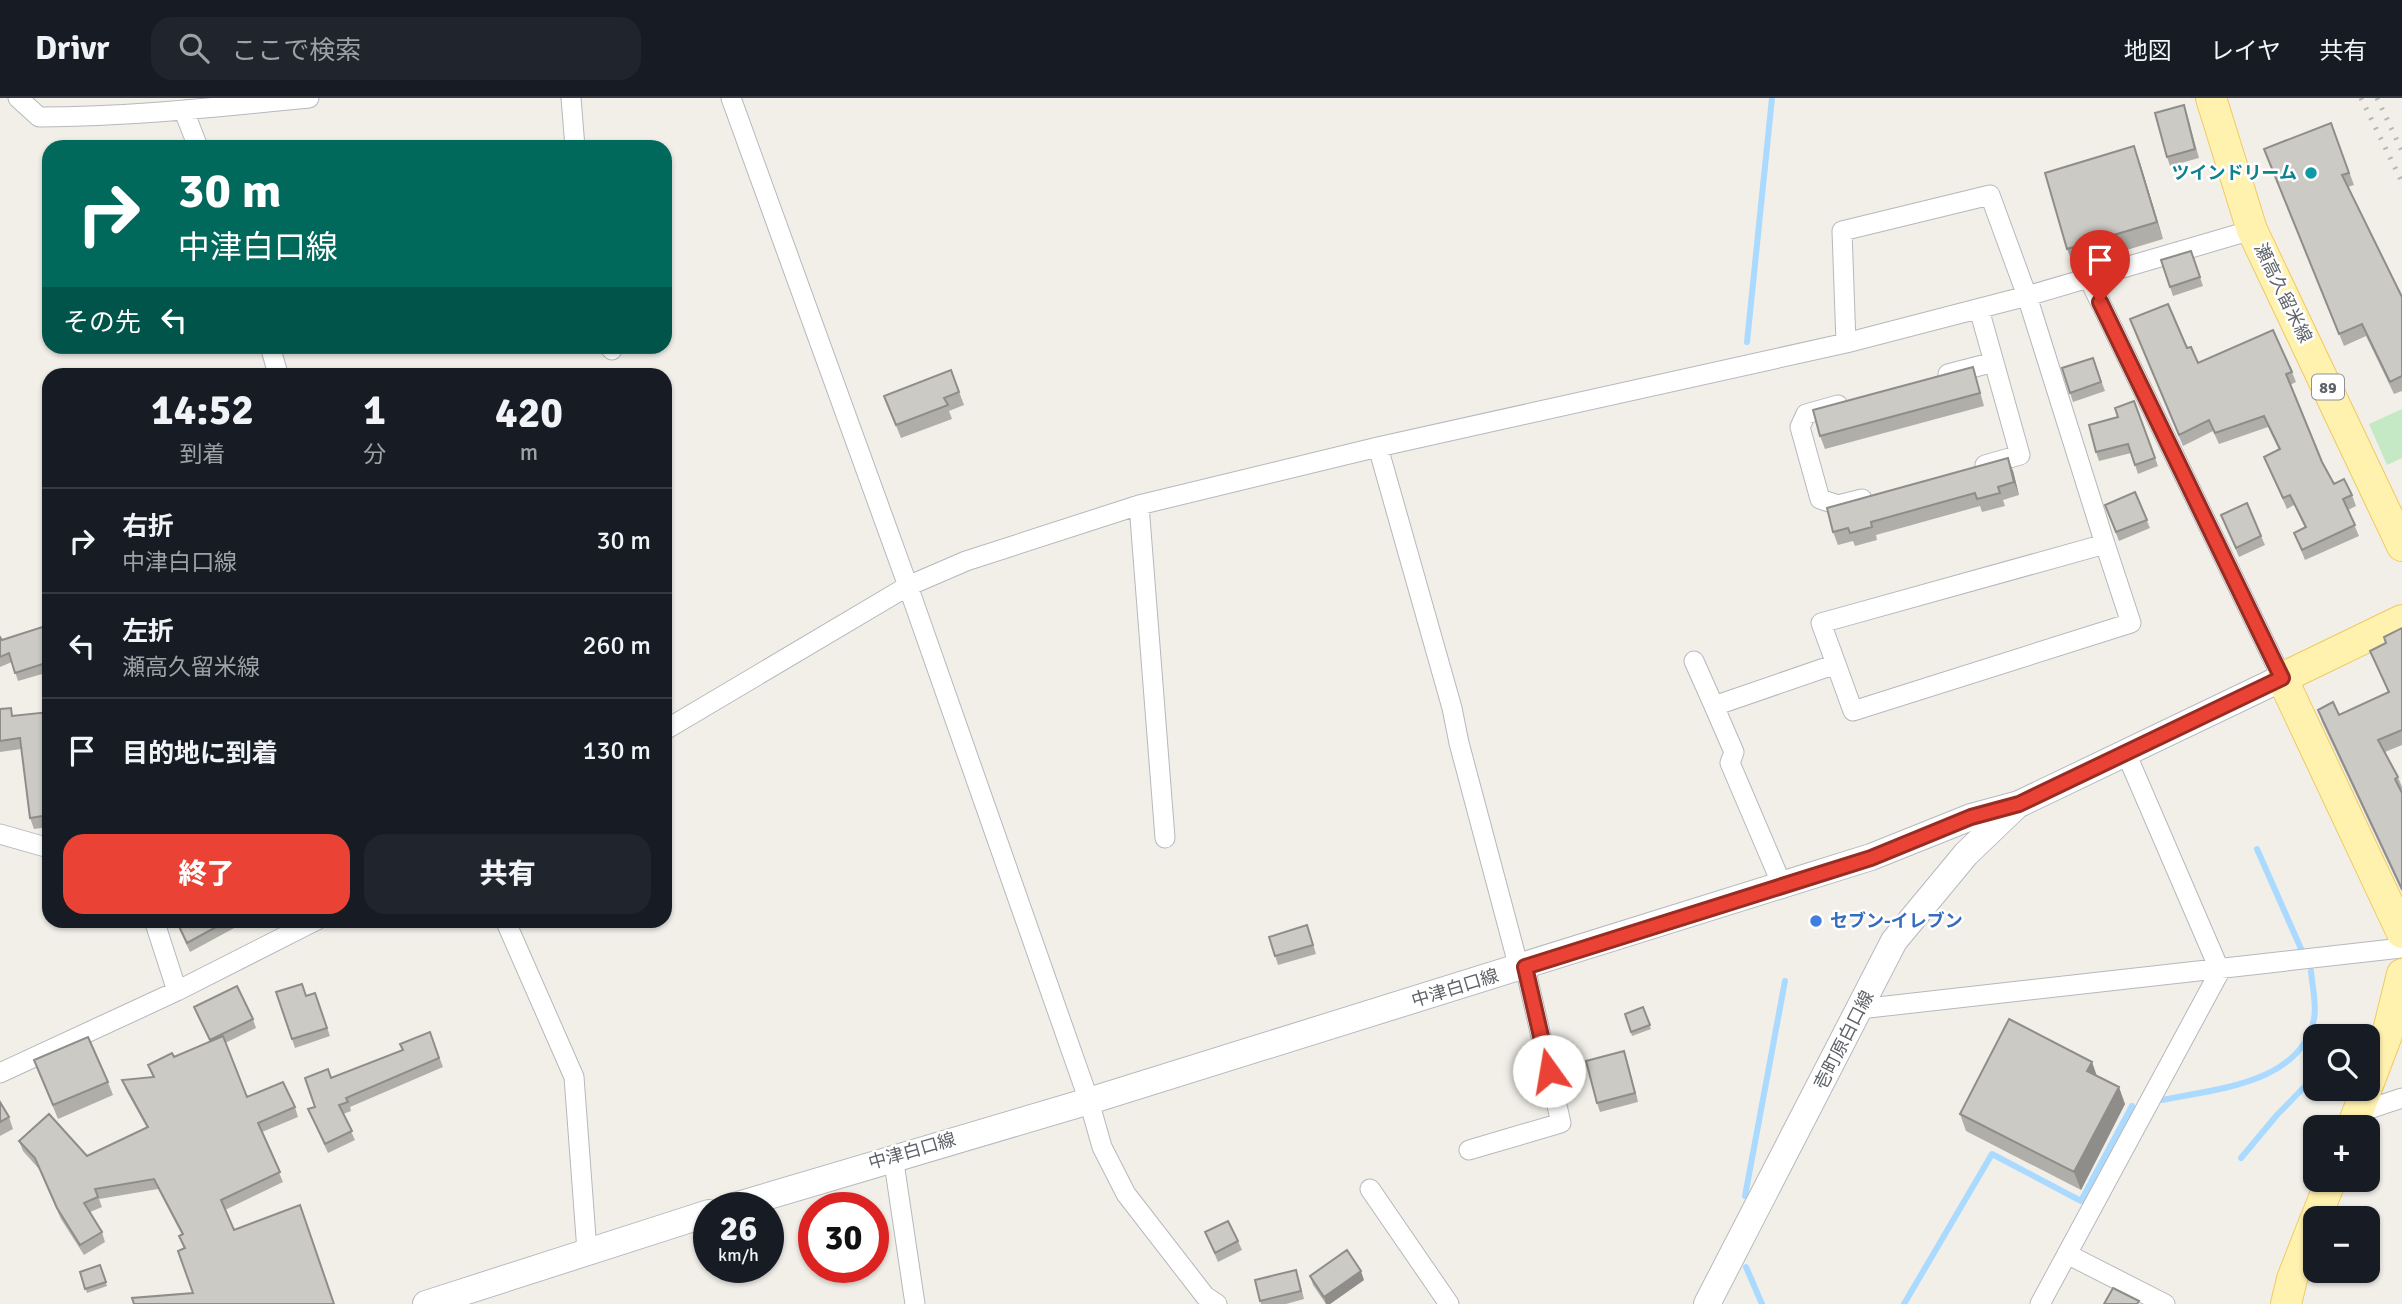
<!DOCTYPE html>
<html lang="ja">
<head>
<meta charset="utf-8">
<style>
	body { margin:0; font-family:Signika,"Noto Sans JP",sans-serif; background:#20242c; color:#f1f3f6; height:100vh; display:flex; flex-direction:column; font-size:26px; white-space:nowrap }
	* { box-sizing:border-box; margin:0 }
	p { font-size:23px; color:#9ea1a6 }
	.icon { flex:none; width:38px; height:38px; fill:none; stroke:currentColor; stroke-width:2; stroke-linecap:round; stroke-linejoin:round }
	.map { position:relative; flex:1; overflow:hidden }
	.details { position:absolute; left:42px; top:270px; width:630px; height:560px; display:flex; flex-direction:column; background:#171b24; border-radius:21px; box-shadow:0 2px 5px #0004 }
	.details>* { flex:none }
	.top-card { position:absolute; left:42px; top:42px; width:630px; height:214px; border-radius:21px; box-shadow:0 2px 5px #0004; background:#00695c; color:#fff; overflow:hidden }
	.controls { position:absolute; left:2303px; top:926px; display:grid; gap:14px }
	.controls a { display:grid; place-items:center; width:77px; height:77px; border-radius:14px; background:#171b24; box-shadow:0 2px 5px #0004; font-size:35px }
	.speed { position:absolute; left:693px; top:1094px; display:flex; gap:14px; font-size:35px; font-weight:700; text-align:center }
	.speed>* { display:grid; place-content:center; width:91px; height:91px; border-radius:50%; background:#171b24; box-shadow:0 2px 5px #0004; line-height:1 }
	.speed small { font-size:18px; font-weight:400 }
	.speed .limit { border:10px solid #d22; background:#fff; color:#111 }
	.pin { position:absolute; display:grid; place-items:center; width:60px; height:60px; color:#fff; margin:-72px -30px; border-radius:50% 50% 50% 0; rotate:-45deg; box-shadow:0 0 7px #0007 }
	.pin .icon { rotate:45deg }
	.me { position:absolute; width:77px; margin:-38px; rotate:347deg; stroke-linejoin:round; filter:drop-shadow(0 0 5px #0008) }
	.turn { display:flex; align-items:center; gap:24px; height:147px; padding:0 21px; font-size:32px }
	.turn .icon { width:91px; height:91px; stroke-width:2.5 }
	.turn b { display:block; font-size:49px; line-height:60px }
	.then { display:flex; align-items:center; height:66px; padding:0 21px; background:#0003; gap:14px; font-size:26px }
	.eta { display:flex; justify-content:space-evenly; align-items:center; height:119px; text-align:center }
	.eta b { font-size:42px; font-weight:800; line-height:49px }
	.action { display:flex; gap:14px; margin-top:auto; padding:14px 21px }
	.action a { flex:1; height:80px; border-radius:21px; background:#ea4335; color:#fff; font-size:28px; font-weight:800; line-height:80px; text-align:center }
	.action a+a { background:#20242c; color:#f1f3f6 }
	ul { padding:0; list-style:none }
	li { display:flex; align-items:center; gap:21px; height:105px; padding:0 21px; border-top:2px solid #363941 }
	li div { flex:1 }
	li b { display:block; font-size:26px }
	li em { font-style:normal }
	header { display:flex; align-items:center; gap:42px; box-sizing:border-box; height:98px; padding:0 35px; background:#171b24; border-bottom:2px solid #363941 }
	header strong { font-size:33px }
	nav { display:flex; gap:38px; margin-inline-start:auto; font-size:24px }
	.search { width:490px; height:63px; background:#20242c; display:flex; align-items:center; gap:18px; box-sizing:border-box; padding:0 24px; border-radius:21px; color:#9ea1a6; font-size:26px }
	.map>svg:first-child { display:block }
	.green { fill:#c5e8c5 }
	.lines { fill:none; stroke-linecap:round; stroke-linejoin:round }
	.stream { stroke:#aadaff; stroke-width:6 }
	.minor-casing { stroke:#b5b8bc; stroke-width:21 }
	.secondary-casing { stroke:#b6babf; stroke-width:28 }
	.primary-casing { stroke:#f2c960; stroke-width:32 }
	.minor { stroke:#fff; stroke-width:19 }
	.secondary { stroke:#fff; stroke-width:26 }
	.primary { stroke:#fff2af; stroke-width:30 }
	.rail { stroke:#b6b7b8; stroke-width:5; stroke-dasharray:2 9; stroke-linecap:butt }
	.wall { fill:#afaea9 }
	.shaded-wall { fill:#8f8d8a }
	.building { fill:#cccac5; stroke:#8f8d8a; stroke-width:2 }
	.route-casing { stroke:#982c22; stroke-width:18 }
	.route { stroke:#ea4335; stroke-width:12 }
	.culture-dot { fill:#0f9aa8; stroke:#fff; stroke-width:2.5 }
	.shop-dot { fill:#3f7fe0; stroke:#fff; stroke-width:2.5 }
	.labels { text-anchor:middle; stroke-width:5; stroke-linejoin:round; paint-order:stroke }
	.shield { fill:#fff; stroke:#8f9295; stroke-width:2 }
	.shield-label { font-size:16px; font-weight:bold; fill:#5f6368 }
	.culture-label { font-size:18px; font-weight:bold; fill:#0d838f; stroke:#fff; text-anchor:end }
	.street-label { font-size:18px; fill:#5f6368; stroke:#fff }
	.shop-label { font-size:18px; font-weight:bold; fill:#366cbe; stroke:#fff; text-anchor:start }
</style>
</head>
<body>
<header>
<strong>Drivr</strong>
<div class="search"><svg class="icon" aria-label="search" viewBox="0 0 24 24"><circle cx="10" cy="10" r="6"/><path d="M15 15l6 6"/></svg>ここで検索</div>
<nav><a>地図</a><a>レイヤ</a><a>共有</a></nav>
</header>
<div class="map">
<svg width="2402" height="1206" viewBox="0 0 2402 1206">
	<rect width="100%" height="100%" fill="#f1efe8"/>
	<path class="green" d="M2402,311V360L2387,367L2369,326Z"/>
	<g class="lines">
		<path class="stream" d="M1747,244L1772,0
			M2257,751L2302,853
			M2357,938L2367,929
			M2162,1002C2214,991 2301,986 2314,921C2317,907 2312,887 2311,873
			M2241,1060L2277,1017L2315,978
			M1745,1098L1785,883
			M1746,1169L1762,1206
			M1904,1206L1992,1056L2081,1103L2132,1008"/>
		<defs>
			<path id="minor" d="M18,0L39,19C130,19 219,9 309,0
				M571,0L575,49
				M731,0L908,488L1089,1003L1102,1049L1126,1096L1205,1198L1217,1206
				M184,13L198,49
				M2088,179L2282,580
				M1979,211L2020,357L1985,367
				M270,248L278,276
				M609,248L612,252
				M1948,276L1994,264
				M1838,307L1806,316L1800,329L1820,401L1838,407L1862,401
				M1378,349L1452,610L1459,645L1519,870
				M1139,407L1165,740
				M1694,563L1714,608
				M1836,566L1853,613L2131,525L2105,446
				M665,632L908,488L966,463L1139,407L1378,349L1846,245L2027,198L2252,132
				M2126,655L2220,873
				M0,736L49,750
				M1782,787L1730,665L1734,654L1714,608L1836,566L1821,525L2105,446L2027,198L1990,97L1842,133L1846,245
				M154,822L177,893
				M505,822L574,979L587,1153
				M1860,911L2402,850
				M0,975L177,893L317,822
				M2357,1015L2402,1000
				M1469,1052L1561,1025L1525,869
				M893,1058L915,1206
				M1370,1091L1449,1206
				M2067,1156L2165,1206
				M2040,1206L2220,873"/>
			<path id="secondary" d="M728,1110L1089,1003L1871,759L1971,719L2019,706L2282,580
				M426,1206L709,1115
				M1707,1206L1894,843L1966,756L2015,709"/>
			<path id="primary" d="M2211,0L2252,132L2402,448
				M2402,522L2282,580L2402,835
				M2368,987L2387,937L2402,876
				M2352,1029L2367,990
				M2316,1120L2331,1082
				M2286,1206L2292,1181L2315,1122"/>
		</defs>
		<use href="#minor" class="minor-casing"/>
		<use href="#secondary" class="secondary-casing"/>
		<use href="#primary" class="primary-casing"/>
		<use href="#minor" class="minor"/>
		<use href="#secondary" class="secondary"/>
		<use href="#primary" class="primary"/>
		<path class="rail" d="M2361,0L2402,84
			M2377,0L2402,53"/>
	</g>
	<path class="wall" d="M2187,16L2199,60L2170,68L2167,59Z
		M2331,25L2354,87L2348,89L2402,199V293L2394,296L2366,238L2344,248L2269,63Z
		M2140,65L2163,141L2074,168L2067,151Z
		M2191,153L2203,188L2173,198L2161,162Z
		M2130,221L2187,250L2198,265L2292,274L2296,284L2290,287L2322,364L2334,386L2352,397L2356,408L2348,412L2359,438L2305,462L2294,435L2305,430L2294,407L2287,411L2264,359L2279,352L2268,329L2219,346L2213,333L2183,348Z
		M2093,260L2105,293L2073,304L2062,270Z
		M1973,269L1984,308L1825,351L1820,338Z
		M951,272L964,307L949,313L952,321L901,340L884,298Z
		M2134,303L2158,368L2138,376L2131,355L2099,363L2096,354L2118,319Z
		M2013,373L2019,397L2003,402L2005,408L1982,414L1980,408L1876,437L1877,442L1855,448L1853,443L1838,447L1833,434Z
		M2135,394L2150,430L2119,443L2105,407Z
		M2221,417L2261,438L2265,447L2239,459Z
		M49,520V574L18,583L12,564L0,569V539L2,542L48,527Z
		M2402,530V647L2385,654L2398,679L2402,689V692L2401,693L2402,695V794L2322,624L2318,612L2339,617L2388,594L2370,553L2386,546Z
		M0,611L14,618L49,614V729L34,731L30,720L21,651L0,654Z
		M175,822H249L190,854Z
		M1310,836L1316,856L1278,867L1269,839Z
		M276,894L306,898L315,895L330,938L295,950Z
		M194,909L253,921L256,930L225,945L247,999L295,1009L298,1019L262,1034L283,1084L225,1112L193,1195L184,1151L179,1138L182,1137L158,1091L99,1101L102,1109L90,1114L102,1134L105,1144L84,1157L61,1121L39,1071L23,1053L19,1043L87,1058L147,1030L126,992L122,982L153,979L148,967L174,959L210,944Z
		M1643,909L1651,931L1632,938L1625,916Z
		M430,934L443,969L350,1009L351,1013L343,1016L355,1042L328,1055L308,1011L315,1009L331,980L403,952Z
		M1624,953L1638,1004L1600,1014L1597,1005Z
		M34,962L108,984L113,997L58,1021Z
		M2097,978L2125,1006L2081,1092L1966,1033L1960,1016Z
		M0,1004L9,1019L13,1031L0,1038Z
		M1205,1134L1238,1143L1242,1152L1218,1164Z
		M100,1167L107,1188L87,1195L80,1174Z
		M1310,1178L1364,1182L1330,1206H1326L1313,1187Z
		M1299,1181L1304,1201L1286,1206H1261L1255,1182Z"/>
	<path class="shaded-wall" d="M2134,48L2140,65L2163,141L2157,124Z
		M2008,360L2013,373L2019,397L2014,384Z
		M1624,953L1627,962L1638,1004L1635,995Z
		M2092,964L2098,981L2087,973Z
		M2119,989L2125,1006L2081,1092L2074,1074Z
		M1361,1173L1364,1182L1330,1206H1326L1324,1199Z"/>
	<path class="building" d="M2184,7L2195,51L2167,59L2155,15Z
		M2331,25L2349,75L2342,77L2402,199V278L2390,284L2362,226L2339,236L2264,51Z
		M2134,48L2157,124L2067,151L2045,75Z
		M2191,153L2200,179L2170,189L2161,162Z
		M2168,206L2187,250L2191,249L2198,265L2273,232L2292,274L2286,276L2322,364L2334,386L2344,381L2352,397L2343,401L2355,427L2302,452L2294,435L2306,429L2290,397L2283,400L2264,359L2280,351L2264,318L2215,335L2209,322L2179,337L2130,221Z
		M2093,260L2101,284L2070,295L2062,270Z
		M1973,269L1980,295L1820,338L1813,312Z
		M951,272L959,294L944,300L948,307L896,327L884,298Z
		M2134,303L2155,360L2135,367L2128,346L2096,354L2089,327L2118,319L2115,310Z
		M2008,360L2014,384L1998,389L2000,395L1977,401L1975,395L1871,424L1872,429L1850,435L1848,430L1833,434L1827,410Z
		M2135,394L2147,422L2116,434L2105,407Z
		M2247,405L2261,438L2236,450L2221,417Z
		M49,520V547L46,548L49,557V564L15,575L9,555L0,559V539L2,542L49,527L46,521Z
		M2402,530V632L2378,642L2398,679L2395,681L2402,695V791L2318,612L2333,604L2339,617L2389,594L2370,553L2386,545L2384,539Z
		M11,610L12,618L49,614V717L30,720L20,640L0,643V611Z
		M176,822H229L187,845Z
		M1307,827L1313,847L1275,858L1269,839Z
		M302,886L306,898L315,895L327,930L292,941L276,894Z
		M237,888L253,921L210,942L194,909Z
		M1643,909L1650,927L1631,934L1625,916Z
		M2009,921L2092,964L2087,973L2119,989L2074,1074L1960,1016Z
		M430,934L439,960L346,1000L348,1004L339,1007L352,1033L325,1046L308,1011L315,1009L305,980L328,971L331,980L403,952L400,946Z
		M223,938L247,999L283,984L295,1009L258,1025L280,1074L221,1102L234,1132L300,1107L334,1206H134L132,1200L193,1195L178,1153L185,1150L179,1138L183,1136L154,1081L95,1091L98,1099L84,1105L102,1134L80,1147L57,1110L35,1060L19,1043L49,1016L87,1058L148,1029L122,982L154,979L148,967L172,955L174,959Z
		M88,939L108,984L53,1007L34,962Z
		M1624,953L1635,995L1597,1005L1586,963Z
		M0,1004L9,1019L0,1024Z
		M1228,1123L1238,1143L1215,1155L1205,1134Z
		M1347,1152L1361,1173L1324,1199L1310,1178Z
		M100,1167L106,1184L85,1191L80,1174Z
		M1296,1172L1301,1193L1260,1203L1255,1182Z
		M2113,1190L2139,1203L2137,1206H2104Z"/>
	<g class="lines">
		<defs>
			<path id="route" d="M1549,973L1525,869L1871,760L1971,719L2019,706L2282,580L2100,204"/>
		</defs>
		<use href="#route" class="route-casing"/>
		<use href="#route" class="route"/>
	</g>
	<circle class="culture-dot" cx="2311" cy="75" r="7"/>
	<circle class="shop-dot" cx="1816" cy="823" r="7"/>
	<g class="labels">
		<rect class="shield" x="2312" y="276.5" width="32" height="25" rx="5"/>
		<g class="shield-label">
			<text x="2328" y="295">89</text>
		</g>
		<g class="culture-label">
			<text x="2297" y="81">ツインドリーム</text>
		</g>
		<g class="street-label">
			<text transform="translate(2283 195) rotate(64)" y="6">瀬高久留米線</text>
			<text transform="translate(1455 890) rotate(-17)" y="6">中津白口線</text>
			<text transform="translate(1844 942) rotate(-63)" y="6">壱町原白口線</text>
			<text transform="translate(912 1053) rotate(-16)" y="6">中津白口線</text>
		</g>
		<g class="shop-label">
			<text x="1830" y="829">セブン-イレブン</text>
		</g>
	</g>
</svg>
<div class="controls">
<a><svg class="icon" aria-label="search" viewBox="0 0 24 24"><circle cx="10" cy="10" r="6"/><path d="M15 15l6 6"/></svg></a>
<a>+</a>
<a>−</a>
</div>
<div class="speed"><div>26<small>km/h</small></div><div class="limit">30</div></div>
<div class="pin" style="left:2100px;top:204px;background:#d93025"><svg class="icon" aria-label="arrive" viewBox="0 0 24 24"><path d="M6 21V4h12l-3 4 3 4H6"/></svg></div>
<svg class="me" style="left:1549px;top:973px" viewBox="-20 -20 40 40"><circle r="19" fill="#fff"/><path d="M0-13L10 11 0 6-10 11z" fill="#ea4335"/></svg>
<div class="top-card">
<div class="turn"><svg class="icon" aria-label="right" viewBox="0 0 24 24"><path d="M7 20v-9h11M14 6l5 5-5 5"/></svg><div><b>30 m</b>中津白口線</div></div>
<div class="then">その先<svg class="icon" aria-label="left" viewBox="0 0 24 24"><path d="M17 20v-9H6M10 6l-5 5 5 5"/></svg></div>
</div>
<section class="details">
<div class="eta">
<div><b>14:52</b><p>到着</p></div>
<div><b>1</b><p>分</p></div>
<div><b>420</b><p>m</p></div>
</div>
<ul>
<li><svg class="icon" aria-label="right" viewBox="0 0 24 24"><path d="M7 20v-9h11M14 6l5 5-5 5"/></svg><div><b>右折</b><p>中津白口線</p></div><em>30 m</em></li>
<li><svg class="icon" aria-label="left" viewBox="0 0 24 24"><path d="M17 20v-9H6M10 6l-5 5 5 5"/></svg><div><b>左折</b><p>瀬高久留米線</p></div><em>260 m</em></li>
<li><svg class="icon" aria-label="arrive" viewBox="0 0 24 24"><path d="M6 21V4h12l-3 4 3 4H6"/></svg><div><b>目的地に到着</b></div><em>130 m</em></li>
</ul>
<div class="action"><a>終了</a><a>共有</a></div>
</section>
</div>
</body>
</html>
